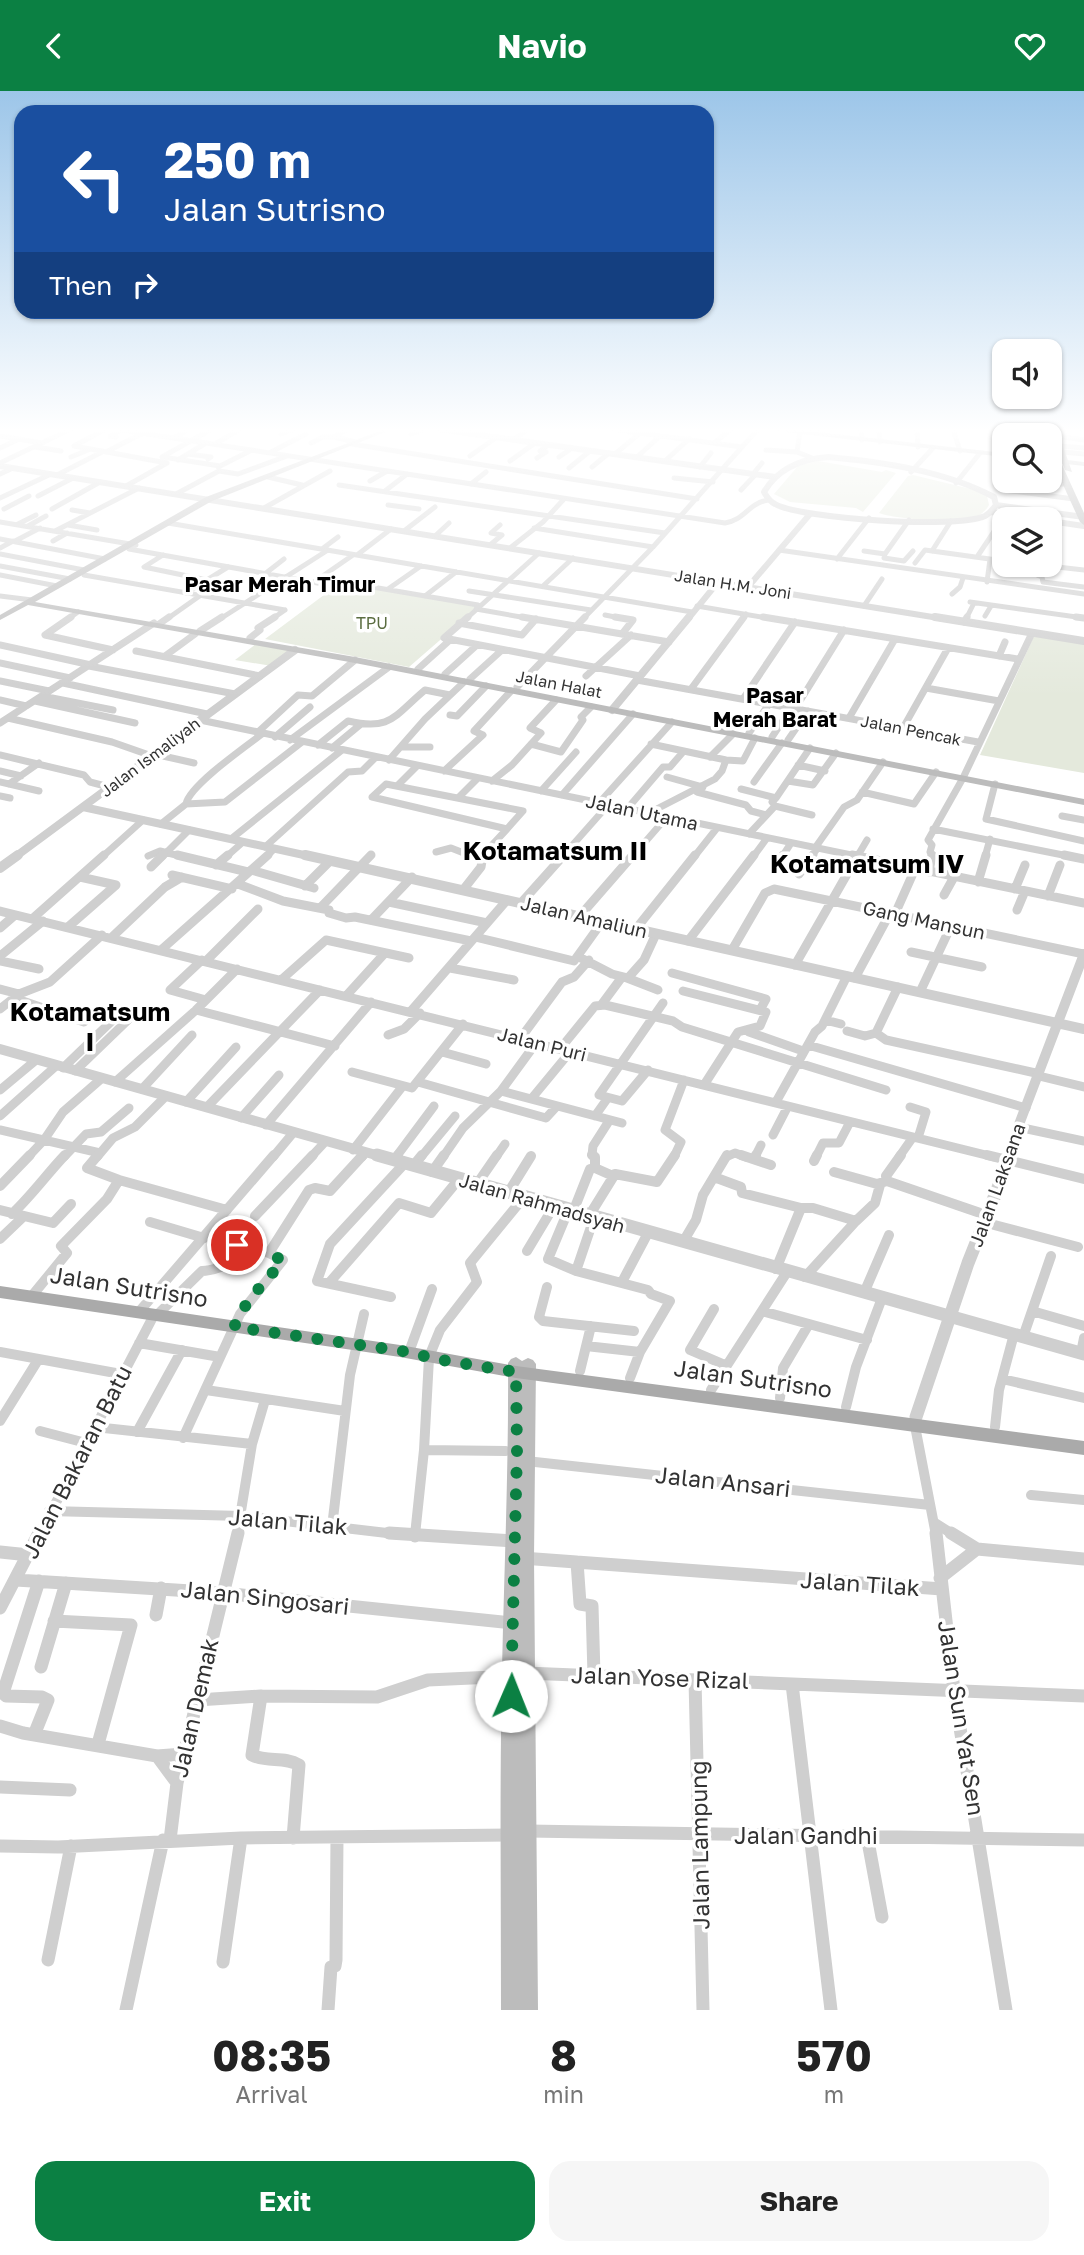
<!DOCTYPE html>
<html lang="en">
<head>
<meta charset="utf-8">
<style>
	body { margin:0; font-family:"Golos Text",sans-serif; background:#f6f6f6; color:#222; height:100vh; display:flex; flex-direction:column; font-size:26px; white-space:nowrap }
	* { box-sizing:border-box; margin:0 }
	p { font-size:23px; color:#767676 }
	.icon { flex:none; width:38px; height:38px; fill:none; stroke:currentColor; stroke-width:2; stroke-linecap:round; stroke-linejoin:round }
	.map { position:relative; height:1919px; overflow:hidden }
	.panel { display:flex; flex-direction:column; background:#fff; flex:1 }
	.panel>* { flex:none }
	.guide { position:absolute; left:14px; top:14px; width:700px; height:214px; border-radius:21px; box-shadow:0 2px 5px #0004; background:#1a4fa0; color:#fff; overflow:hidden }
	.controls { position:absolute; left:992px; top:248px; display:grid; gap:14px }
	.controls a { display:grid; place-items:center; width:70px; height:70px; border-radius:14px; background:#fff; box-shadow:0 2px 5px #0004; font-size:35px }
	.pin { position:absolute; display:grid; place-items:center; width:60px; height:60px; color:#fff; margin:-30px; border:4px solid #fff; border-radius:50%; box-shadow:0 2px 7px #0007 }
	.me { position:absolute; width:77px; margin:-38px; rotate:1deg; stroke-linejoin:round; filter:drop-shadow(0 0 5px #0008) }
	.turn { display:flex; align-items:center; gap:24px; height:147px; padding:0 35px; font-size:32px }
	.turn .icon { width:91px; height:91px; stroke-width:2.5 }
	.turn b { display:block; font-size:49px; line-height:60px }
	.then { display:flex; align-items:center; height:66px; padding:0 35px; background:#0003; gap:14px; font-size:26px }
	.eta { display:flex; justify-content:space-evenly; align-items:center; height:119px; text-align:center }
	.eta b { font-size:42px; font-weight:700; line-height:49px }
	.primary-button { display:flex; gap:14px; margin-top:auto; padding:14px 35px }
	.primary-button a { flex:1; height:80px; border-radius:21px; background:#0b8043; color:#fff; font-size:28px; font-weight:700; line-height:80px; text-align:center }
	.primary-button a+a { background:#f6f6f6; color:#222 }
	header { display:flex; justify-content:space-between; align-items:center; height:91px; padding:0 35px; background:#0b8043; color:#fff; font-size:32px; font-weight:700 }
	.map>svg:first-child { display:block }
	.green { fill:#e4e9dc }
	.lines { fill:none; stroke-linecap:round; stroke-linejoin:round }
	.minor-far4 { stroke:#cfcfcf; stroke-width:5 }
	.minor-far3 { stroke:#cfcfcf; stroke-width:7 }
	.minor-far2 { stroke:#cfcfcf; stroke-width:9 }
	.minor-far1 { stroke:#cfcfcf; stroke-width:10 }
	.minor { stroke:#cfcfcf; stroke-width:13 }
	.tertiary-far3 { stroke:#cfcfcf; stroke-width:6 }
	.tertiary-far2 { stroke:#cfcfcf; stroke-width:8 }
	.tertiary-far1 { stroke:#cfcfcf; stroke-width:10 }
	.tertiary { stroke:#cfcfcf; stroke-width:13 }
	.secondary { fill:#bcbcbc; fill-rule:evenodd }
	.primary { fill:#aaa; fill-rule:evenodd }
	.route { stroke:#0b8043; stroke-width:12; stroke-dasharray:0 21.6 }
	.labels { text-anchor:middle; stroke-width:7; stroke-linejoin:round; paint-order:stroke }
	.far-street-label { font-size:16px; fill:#323232; stroke:#fff }
	.far-park-label { font-size:16px; fill:#5b6d41; stroke:#fff }
	.street-label { font-size:19px; fill:#323232; stroke:#fff }
	.far-district-label { font-size:21px; font-weight:bold; fill:#000; stroke:#fff }
	.near-street-label { font-size:23px; fill:#323232; stroke:#fff }
	.district-label { font-size:26px; font-weight:bold; fill:#000; stroke:#fff }
</style>
</head>
<body>
<header><svg class="icon" aria-label="back" viewBox="0 0 24 24"><path d="M15 5l-7 7 7 7"/></svg>Navio<svg class="icon" aria-label="heart" viewBox="0 0 24 24"><path d="M12 20l-8-8c-3-5 5-10 8-4 3-6 11-1 8 4z"/></svg></header>
<div class="map">
<svg width="1084" height="1919" viewBox="0 0 1084 1919">
	<rect width="100%" height="100%" fill="#fff"/>
	<path class="green" d="M818,370L882,381L886,379L896,382L863,421L856,417L790,411L774,403L798,375Z
		M913,384L975,399L987,405L989,414C986,419 983,422 978,425C960,432 897,429 879,422L908,385Z
		M340,492L473,514L477,517L409,576L265,548Z
		M1034,545L1084,552V682L980,664Z
		M256,553L292,560L272,575L235,569Z"/>
	<g class="lines">
		<path class="minor-far4" d="M106,338L74,355L167,372
			M115,338L725,432C745,429 747,413 768,409
			M348,338L334,346L356,351
			M610,338L742,356
			M807,338L820,339
			M861,338L862,349
			M879,338L880,351
			M917,338L918,356
			M953,338L960,360
			M1079,338H1084
			M800,341L797,361L812,367
			M281,343L295,338
			M411,343L426,338
			M0,345L42,352
			M1057,345L1084,349
			M116,346L110,345L121,339
			M174,347L189,338
			M513,349L528,338
			M311,352L323,346H334
			M714,352L731,338
			M215,353L240,338
			M352,353L697,408
			M1060,355L1084,357
			M35,356L61,360
			M0,357L17,349
			M766,359L797,361
			M106,361L143,342
			M271,361L306,343
			M1063,361L1084,363
			M188,363L211,366L208,368
			M615,363L640,342
			M470,365L497,346
			M71,366L88,359
			M162,366L212,338
			M163,366L220,375
			M559,366L572,357
			M637,366L660,345
			M537,367L546,361L540,360L548,354
			M178,369L206,352
			M510,370L535,352
			M665,370L689,348
			M0,372L71,338
			M218,376L252,359
			M592,376L609,362
			M700,376L711,362
			M569,377L590,360
			M911,381L933,357
			M0,383L13,377
			M753,383L762,372
			M57,384L102,361
			M268,386L302,394
			M674,387L713,391
			M370,390L387,380
			M956,392L980,362
			M1008,392L1066,393
			M471,393L486,381
			M339,394L665,442
			M126,395L167,372
			M741,399L756,383
			M1004,399L1074,408
			M385,400L407,383
			M176,403L219,380L238,383L287,365
			M38,405L73,387
			M0,407L51,383
			M388,414L419,418
			M264,417L330,380
			M4,418L29,405
			M52,418L100,391
			M72,419L90,422
			M0,431L136,454
			M168,432L692,521
			M18,433L36,424
			M68,434L97,439
			M28,435L46,425
			M534,437L653,456
			M55,440L139,397
			M404,440L435,416
			M435,445L449,432
			M0,448L105,468
			M15,450L40,437
			M53,450L67,442
			M490,454L502,444L491,442L500,434
			M0,457L13,450
			M510,457L543,431L564,408
			M129,458L323,493L343,491L478,514
			M322,458L338,446
			M779,459L1084,503
			M864,460L885,463L884,467L904,470L913,460
			M932,460L951,430
			M0,463L84,479
			M885,463L909,429
			M163,464L144,476L207,489
			M357,464L391,438
			M977,466L1005,424
			M837,468L869,427
			M915,472L925,459L1004,470
			M1038,474L1037,484L1042,486L1043,491L1084,496
			M1040,474L1084,479
			M0,475L70,488
			M266,482L284,468
			M0,484L57,495
			M84,484L285,519
			M314,491L353,464
			M987,491L990,468
			M543,495L573,467
			M388,498L421,475
			M469,500L591,519
			M186,502L228,476
			M952,503L960,496L963,487
			M0,505L32,509
			M425,505L456,481
			M970,511L1084,527
			M697,515L773,528
			M864,515L882,488
			M476,518L532,528
			M605,524L625,528
			M985,525L991,515
			M68,528L78,521
			M167,528L201,504
			M220,528L328,459
			M272,528L285,519
			M466,528L539,462
			M583,528L653,456L758,338
			M743,528L746,523
			M966,528L974,512"/>
		<path class="minor-far3" d="M71,526L45,544L113,559
			M468,526L444,547L640,585
			M522,526L669,551
			M615,526L633,529L622,543
			M763,526L1018,568
			M1076,526L1084,527
			M964,531L967,526
			M459,532L522,544L536,528
			M159,533L169,526
			M200,540L222,526
			M250,547L260,539L258,537L275,526
			M0,554L91,574
			M136,560L260,585
			M165,565L195,543
			M999,565L1005,551
			M0,572L70,587
			M89,575L235,603
			M418,578L450,549
			M445,583L477,554
			M586,585L631,544
			M470,588L502,559
			M637,589L978,651
			M0,590L49,600
			M63,592L207,623
			M517,596L585,526
			M926,597L999,610
			M691,598L744,526
			M42,605L113,619
			M743,608L795,531
			M0,609L26,615
			M35,610L135,632
			M795,618L844,539
			M450,624L457,625L486,595
			M8,627L112,651L152,665
			M849,627L895,548
			M200,629L861,766
			M0,632L154,532
			M903,637L948,557
			M257,642L298,604L312,605L355,569
			M749,642L769,613
			M275,646L310,616
			M772,646L782,631
			M290,649L389,576
			M788,649L808,620
			M531,653L561,661L583,629L581,626L591,616
			M651,653L726,669L743,670L755,647
			M318,654L348,630C391,640 394,625 425,599L450,604
			M401,656H430
			M332,657L361,633
			M154,663L194,672
			M0,664L84,684L90,691L109,696
			M710,666L733,643
			M389,669L425,628L464,591
			M798,674L825,680
			M0,680L21,685
			M444,680L483,644L474,640L511,600
			M667,686L703,696
			M492,690L512,674L541,642L530,637L556,609
			M788,690L813,694L836,662
			M0,691L39,700
			M754,691L782,652
			M9,693L39,672
			M386,693L523,720L507,738L372,706Z
			M995,693L986,728L1084,750
			M398,694L417,675
			M741,698L776,707L772,711L775,715L749,743
			M541,700L576,661
			M697,701L746,714L751,720L766,724
			M862,701L914,713L936,681
			M562,704L633,623
			M0,705L10,707
			M459,706L478,687
			M776,707L810,657
			M599,712L672,631
			M186,713L225,711L302,651
			M775,715L812,724
			M627,718L663,676H670L683,661
			M647,723L715,688L722,680L726,669
			M1062,725L1084,729
			M161,733L186,713C189,695 245,656 262,643
			M933,738L1073,766
			M231,748L342,659
			M265,756L348,681L362,680L376,666
			M815,757L844,716L857,709L883,671
			M436,761L451,757L474,766
			M148,765L160,760L184,766
			M102,766L143,729
			M162,766L189,739
			M226,766L243,751
			M266,766L274,758
			M481,766L507,738
			M562,766L608,714
			M632,766L666,727
			M694,766L717,737
			M753,766L767,747
			M782,766L791,752
			M811,766L817,758
			M857,766L867,749
			M933,766L930,761L932,754L928,749L963,687L1032,542
			M985,766L990,748"/>
		<path class="minor-far2" d="M177,764L248,781
			M469,764L480,768
			M852,764L1084,812
			M1064,764L1084,768
			M216,774L228,764
			M777,774L783,764
			M151,776L163,764
			M251,779L314,797
			M929,781L932,764
			M799,783L813,764
			M172,784L232,798
			M978,791L986,764
			M238,793L283,810L329,819V822L346,827L355,826L471,850
			M305,795L330,770
			M1015,798L1025,774
			M463,799L481,776L483,764
			M944,804L954,786
			M1048,805L1060,774
			M389,811L487,832
			M521,812L564,764
			M320,817L371,764
			M1017,819L1025,800
			M0,820L994,1066
			M895,823L915,778
			M579,826L633,764
			M32,828L104,764
			M371,829L412,786
			M68,836L116,794L80,786
			M0,837L15,824
			M635,839L695,764
			M475,846L574,870L602,831
			M111,847L165,796L182,786
			M688,850L754,764
			M161,859L268,764
			M732,859L765,802L774,798L1084,863
			M911,861L982,876
			M0,865L43,830
			M579,866L612,883L628,887L644,869L656,843
			M202,869L170,899L206,909
			M0,870L39,878
			M206,870L258,818
			M795,874L858,764
			M450,877L514,889
			M237,878L196,919L335,955
			M672,882L766,908L760,919
			M627,887L658,899
			M855,887L890,822
			M281,889L326,849L409,867
			M0,898L19,903
			M683,900L766,921L760,935L738,941L704,994
			M920,901L951,835
			M346,905L385,862
			M14,907L84,931
			M602,913L622,886
			M0,918L19,903L50,891L102,844
			M411,920L507,809
			M825,929L841,933
			M847,940L865,945L876,942
			M749,941L803,960
			M876,942L886,949L1040,983
			M876,942L898,896
			M388,944L404,938L420,922
			M520,948L562,891L574,886L589,869
			M536,952L501,1000L622,1032
			M808,954L1026,1017
			M560,958L595,915L605,914L673,930L682,936L886,999
			M442,961L486,973
			M63,977L119,923
			M648,979L622,1010L599,1004L663,912
			M75,980L131,926
			M352,981L412,997L463,933
			M1039,985L1084,996
			M115,991L196,919
			M418,991L546,1027L557,1015
			M142,998L192,944
			M0,999L36,969
			M532,1007L570,961
			M186,1011L236,956
			M776,1011L815,941L822,935L847,885
			M207,1016L320,899
			M910,1016L926,1021L918,1047
			M0,1025L56,975
			M595,1025L607,1008
			M241,1027L279,984
			M266,1034L371,911
			M1018,1036L1084,1050
			M0,1039L100,1062
			M773,1044L788,1015
			M353,1059L402,996
			M28,1066L44,1049L63,1021L101,988
			M64,1066L86,1043L101,1041L129,1017
			M97,1066L113,1047L135,1036L166,1005
			M273,1066L293,1042
			M311,1066L325,1051
			M362,1066L365,1062
			M396,1066L434,1015
			M421,1066L455,1025
			M443,1066L463,1037L501,1000
			M496,1066L505,1053
			M595,1066L592,1064L593,1055L609,1030
			M674,1066L681,1051L665,1039L684,989
			M726,1066L735,1062L746,1066
			M755,1066L761,1054
			M816,1066L823,1052H839L850,1031
			M899,1066L913,1046"/>
		<path class="minor-far1" d="M98,1064L87,1077L119,1089L227,1119
			M592,1064L595,1066V1077L613,1085
			M741,1064L771,1074
			M987,1064L1084,1088
			M754,1068L756,1064
			M394,1069L398,1064
			M814,1070L817,1064
			M413,1075L422,1064
			M432,1081L444,1064
			M834,1081L877,1093L887,1090L986,1124
			M714,1086L741,1096L742,1102L801,1117
			M887,1090L886,1085L901,1064
			M477,1093L497,1064
			M0,1095L30,1064
			M508,1102L531,1065
			M0,1119L53,1132L71,1113
			M568,1120L548,1168L576,1180L648,1199L651,1203L670,1210L640,1261L630,1287
			M573,1121L590,1078
			M12,1123C32,1104 47,1083 65,1064
			M255,1125L313,1064
			M589,1125L615,1083L657,1091L675,1064
			M150,1131L204,1147
			M983,1131L1078,1156
			M0,1148L23,1126
			M683,1151L696,1129L703,1104L727,1064
			M237,1154L269,1162L309,1099L315,1097L330,1100L363,1064
			M527,1160L554,1115
			M776,1178L801,1117H813L856,1130L875,1112L880,1094
			M576,1180L594,1127
			M805,1186L856,1130
			M622,1191L648,1142
			M329,1192L399,1112L431,1122L459,1088
			M547,1196L539,1226L543,1230L634,1240
			M864,1202L889,1144
			M31,1206L67,1162L61,1155L107,1108L119,1089
			M391,1206L317,1190L330,1153L404,1073
			M714,1218L690,1259L725,1274
			M762,1220L867,1249
			M1032,1220L1084,1235
			M138,1222L274,1064
			M156,1225L202,1180C215,1180 223,1173 236,1173L247,1157
			M1023,1246L1051,1165
			M139,1252L220,1266
			M586,1255L640,1261
			M0,1261L121,1283
			M409,1261L432,1198
			M431,1261L440,1239L477,1191L470,1172L524,1106
			M1081,1262L1084,1247
			M580,1280L591,1235
			M1002,1288L1084,1307
			M206,1299L345,1320
			M711,1299L787,1181
			M780,1307L783,1277L809,1233
			M846,1316L856,1276L882,1207
			M0,1330L38,1269
			M915,1335L936,1444
			M95,1336L252,1353
			M995,1336L999,1299L1014,1243
			M40,1340L86,1352
			M137,1341L182,1259
			M183,1347L240,1223L283,1169L269,1162
			M424,1359L506,1360
			M526,1370L930,1414
			M1031,1404L1084,1409
			M49,1420L242,1425L404,1444
			M935,1432L954,1444
			M332,1436L350,1284L364,1223
			M39,1444L154,1224
			M237,1444L252,1353L265,1309
			M415,1444L424,1359L429,1267"/>
		<path class="minor" d="M389,1442L515,1450
			M936,1442L954,1600L1006,1919
			M951,1442L977,1458L1084,1468
			M415,1445V1442
			M0,1461L29,1464
			M522,1467L942,1498
			M577,1471L580,1513L592,1515L594,1584
			M940,1487L977,1458
			M16,1489L223,1502L512,1532
			M0,1517L39,1442
			M156,1524L161,1497
			M54,1530L131,1534L98,1653
			M41,1576L66,1492
			M526,1582L1084,1605
			M695,1589L703,1919
			M792,1593L831,1919
			M261,1605L252,1664C267,1672 284,1665 299,1674L293,1747
			M197,1609L261,1605L377,1606L428,1589L513,1585
			M0,1635L23,1642L157,1665L184,1663
			M34,1644L48,1609L42,1606L6,1605L3,1602L39,1490
			M157,1665L177,1692
			M0,1696L70,1699
			M528,1740L1084,1749
			M867,1745L882,1826
			M170,1749L177,1692L238,1442
			M0,1755L58,1756L241,1747L510,1744
			M48,1869L71,1755
			M223,1871L241,1747
			M126,1919L163,1749
			M328,1919L331,1876L335,1875L336,1869L337,1746"/>
		<path class="tertiary-far3" d="M438,338L775,386
			M828,366C883,371 945,380 994,406L996,414C993,418 989,423 985,425C956,438 802,428 775,413C769,410 767,406 764,401C778,377 801,368 828,366Z
			M0,375L945,528
			M996,414L1084,426
			M991,421L1040,429
			M1050,430L1084,435
			M748,496L810,423
			M688,528L718,491"/>
		<path class="tertiary-far2" d="M935,526L1084,550
			M612,619L689,526
			M83,716L313,766
			M15,766L295,559"/>
		<path class="tertiary-far1" d="M305,764L1084,938
			M0,777L18,764
			M0,958L383,1066
			M1010,1066L1018,1036L1084,863"/>
		<path class="tertiary" d="M377,1064L1084,1263
			M916,1326L968,1172L1011,1064"/>
		<path class="secondary" d="M385,338H393L212,410L35,511L355,566L1084,708V714L355,572L28,514L0,529V524L206,406Z
			M773,338H791L1004,362V366L776,340Z
			M1050,367L1084,371V375L1050,371Z
			M516,1266L522,1270L528,1267L533,1269L536,1273L534,1467L538,1919H501C501,1827 500,1735 501,1643C502,1519 509,1396 508,1272L511,1268Z"/>
		<path class="primary" d="M1038,338H1046L1049,345H1041Z
			M1049,338H1057L1072,381L1065,379Z
			M1050,354L1054,356L1084,422V434L1080,431L1050,365Z
			M0,1195L400,1254L516,1275L1084,1350V1364L516,1287L400,1266L0,1207Z"/>
	</g>
	<linearGradient id="sky" x2="0" y2="1"><stop stop-color="#9dc6e9"/><stop offset="0.56" stop-color="#fff"/><stop offset="1" stop-color="#fff" stop-opacity="0"/></linearGradient>
	<rect width="1084" height="606" fill="url(#sky)"/>
	<g class="lines">
		<path class="route" d="M237,1154L269,1162L283,1170L248,1210L234,1236L416,1262L429,1267L516,1281L517,1361L511,1605"/>
	</g>
	<g class="labels">
		<g class="far-street-label">
			<text transform="translate(733 493) rotate(9)" y="6">Jalan H.M. Joni</text>
			<text transform="translate(559 593) rotate(11)" y="6">Jalan Halat</text>
			<text transform="translate(911 639) rotate(11)" y="6">Jalan Pencak</text>
			<text transform="translate(150 666) rotate(-37)" y="6">Jalan Ismaliyah</text>
		</g>
		<g class="far-park-label">
			<text x="372" y="538">TPU</text>
		</g>
		<g class="street-label">
			<text transform="translate(642 721) rotate(12)" y="7">Jalan Utama</text>
			<text transform="translate(584 826) rotate(13)" y="7">Jalan Amaliun</text>
			<text transform="translate(924 829) rotate(12)" y="7">Gang Mansun</text>
			<text transform="translate(542 953) rotate(14)" y="7">Jalan Puri</text>
			<text transform="translate(997 1094) rotate(-70)" y="7">Jalan Laksana</text>
			<text transform="translate(542 1112) rotate(16)" y="7">Jalan Rahmadsyah</text>
		</g>
		<g class="far-district-label">
			<text x="280" y="501">Pasar Merah Timur</text>
			<text x="775" y="612">Pasar<tspan x="775" dy="24">Merah Barat</tspan></text>
		</g>
		<g class="near-street-label">
			<text transform="translate(129 1196) rotate(9)" y="8">Jalan Sutrisno</text>
			<text transform="translate(753 1288) rotate(8)" y="8">Jalan Sutrisno</text>
			<text transform="translate(77 1371) rotate(-63)" y="8">Jalan Bakaran Batu</text>
			<text transform="translate(723 1391) rotate(6)" y="8">Jalan Ansari</text>
			<text transform="translate(288 1431) rotate(5)" y="8">Jalan Tilak</text>
			<text transform="translate(860 1493) rotate(4)" y="8">Jalan Tilak</text>
			<text transform="translate(265 1507) rotate(6)" y="8">Jalan Singosari</text>
			<text transform="translate(660 1587) rotate(2)" y="8">Jalan Yose Rizal</text>
			<text transform="translate(195 1617) rotate(-77)" y="8">Jalan Demak</text>
			<text transform="translate(961 1627) rotate(81)" y="8">Jalan Sun Yat Sen</text>
			<text x="806" y="1753">Jalan Gandhi</text>
			<text transform="translate(700 1754) rotate(-91)" y="8">Jalan Lampung</text>
		</g>
		<g class="district-label">
			<text x="555" y="769">Kotamatsum II</text>
			<text x="867" y="782">Kotamatsum IV</text>
			<text x="90" y="930">Kotamatsum<tspan x="90" dy="30">I</tspan></text>
		</g>
	</g>
</svg>
<div class="controls">
<a><svg class="icon" aria-label="sound" viewBox="0 0 24 24"><path d="M4 9h4l5-4v14l-5-4H4zM17 9q2 3 0 6"/></svg></a>
<a><svg class="icon" aria-label="search" viewBox="0 0 24 24"><circle cx="10" cy="10" r="6"/><path d="M15 15l6 6"/></svg></a>
<a><svg class="icon" aria-label="layers" viewBox="0 0 24 24"><path d="M12 4l9 5-9 5-9-5zM3 14l9 5 9-5"/></svg></a>
</div>
<div class="pin" style="left:237px;top:1154px;background:#d93025"><svg class="icon" aria-label="arrive" viewBox="0 0 24 24"><path d="M6 21V4h12l-3 4 3 4H6"/></svg></div>
<svg class="me" style="left:511px;top:1605px" viewBox="-20 -20 40 40"><circle r="19" fill="#fff"/><path d="M0-13L10 11 0 6-10 11z" fill="#0b8043"/></svg>
<div class="guide">
<div class="turn"><svg class="icon" aria-label="left" viewBox="0 0 24 24"><path d="M17 20v-9H6M10 6l-5 5 5 5"/></svg><div><b>250 m</b>Jalan Sutrisno</div></div>
<div class="then">Then<svg class="icon" aria-label="right" viewBox="0 0 24 24"><path d="M7 20v-9h11M14 6l5 5-5 5"/></svg></div>
</div>
</div>
<section class="panel">
<div class="eta">
<div><b>08:35</b><p>Arrival</p></div>
<div><b>8</b><p>min</p></div>
<div><b>570</b><p>m</p></div>
</div>
<div class="primary-button"><a>Exit</a><a>Share</a></div>
</section>
</body>
</html>
